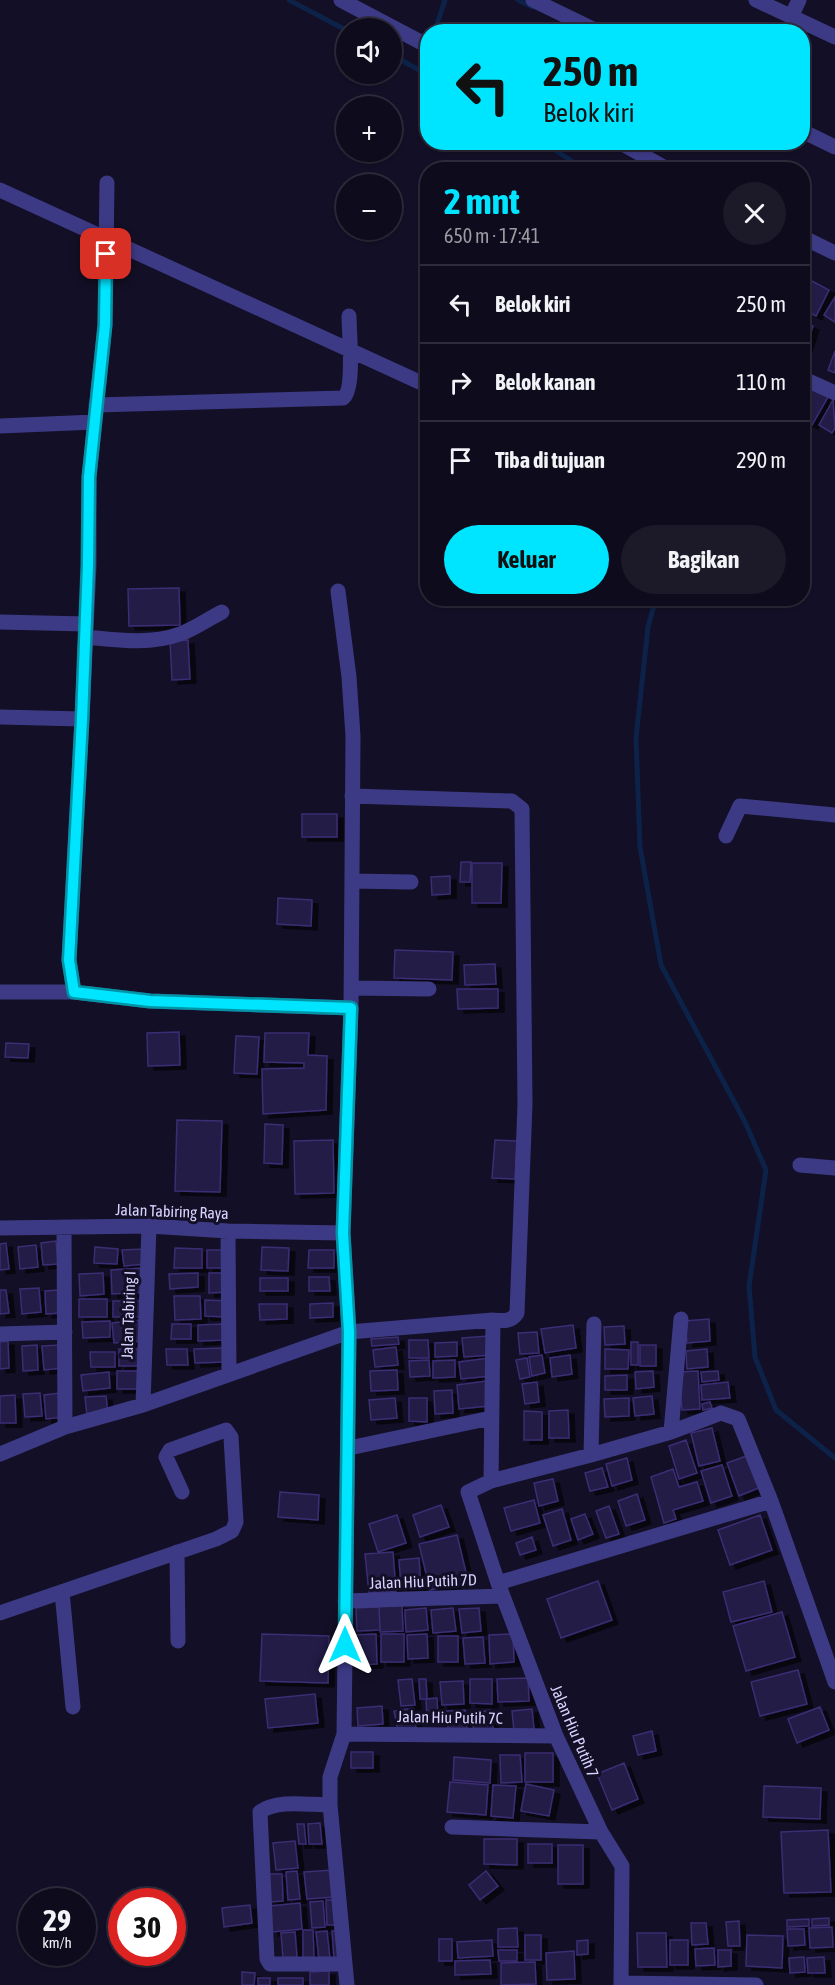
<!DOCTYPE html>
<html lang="id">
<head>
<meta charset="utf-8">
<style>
	body { margin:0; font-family:"Asap Condensed",sans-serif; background:#1c1929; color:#f1f3f6; height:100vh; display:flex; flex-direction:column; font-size:22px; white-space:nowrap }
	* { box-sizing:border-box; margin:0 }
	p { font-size:20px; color:#9b9ba3 }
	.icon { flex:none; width:33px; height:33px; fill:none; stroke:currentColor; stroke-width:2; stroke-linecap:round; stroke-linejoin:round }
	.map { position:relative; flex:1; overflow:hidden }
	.drawer { position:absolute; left:420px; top:162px; width:390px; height:444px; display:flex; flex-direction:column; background:#0e0b1c; border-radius:24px; box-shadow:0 2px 4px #0004,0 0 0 2px #2e2b3b }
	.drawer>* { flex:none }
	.banner { position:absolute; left:420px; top:24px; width:390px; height:126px; border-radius:24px; box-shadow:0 2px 4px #0004,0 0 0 2px #2e2b3b; background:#00e5ff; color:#111; overflow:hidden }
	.fabs { position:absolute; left:336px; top:18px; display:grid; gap:12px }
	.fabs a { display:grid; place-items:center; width:66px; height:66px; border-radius:50%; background:#0e0b1c; box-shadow:0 2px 4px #0004,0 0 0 2px #2e2b3b; font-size:30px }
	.speed { position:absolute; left:18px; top:1888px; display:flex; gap:12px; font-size:30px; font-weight:700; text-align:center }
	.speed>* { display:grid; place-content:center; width:78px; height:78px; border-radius:50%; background:#0e0b1c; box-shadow:0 2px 4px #0004,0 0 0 2px #2e2b3b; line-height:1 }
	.speed small { font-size:15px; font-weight:400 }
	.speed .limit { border:9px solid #d22; background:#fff; color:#111 }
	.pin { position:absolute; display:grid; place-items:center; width:51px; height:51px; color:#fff; margin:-26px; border-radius:12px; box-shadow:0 3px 9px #0006 }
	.me { position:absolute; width:66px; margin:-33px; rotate:0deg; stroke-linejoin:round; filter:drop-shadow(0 0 4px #0008) }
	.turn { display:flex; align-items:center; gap:21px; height:126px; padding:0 24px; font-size:27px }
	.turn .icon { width:78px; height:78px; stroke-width:2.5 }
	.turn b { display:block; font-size:42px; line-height:51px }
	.round { display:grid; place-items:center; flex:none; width:63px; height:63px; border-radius:32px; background:#1c1929 }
	.summary { display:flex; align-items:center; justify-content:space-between; height:102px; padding:0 24px }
	h1 { font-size:36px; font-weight:700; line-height:45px; color:#00e5ff }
	.button { display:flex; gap:12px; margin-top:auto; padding:12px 24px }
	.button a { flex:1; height:69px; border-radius:36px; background:#00e5ff; color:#111; font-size:24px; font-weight:700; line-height:69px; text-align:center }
	.button a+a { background:#1c1929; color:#f1f3f6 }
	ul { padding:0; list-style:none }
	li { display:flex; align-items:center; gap:18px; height:78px; padding:0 24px; border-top:2px solid #2e2b3b }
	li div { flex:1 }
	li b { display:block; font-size:22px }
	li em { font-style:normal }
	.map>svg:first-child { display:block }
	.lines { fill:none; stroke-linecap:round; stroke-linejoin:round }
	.stream { stroke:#0c2248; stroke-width:5 }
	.building { fill:#241b47; stroke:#3b2d73; stroke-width:1.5; filter:url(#shadow) }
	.lane { stroke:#3d3a85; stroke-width:8 }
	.street { stroke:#3d3a85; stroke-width:15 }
	.route-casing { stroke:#0095a6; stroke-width:15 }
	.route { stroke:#00e5ff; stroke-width:10 }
	.labels { text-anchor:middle; stroke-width:6; stroke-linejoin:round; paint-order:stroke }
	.street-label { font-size:16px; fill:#d9d4ff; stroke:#130f26 }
</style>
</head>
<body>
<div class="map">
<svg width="835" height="1985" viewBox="0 0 835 1985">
	<defs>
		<filter id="shadow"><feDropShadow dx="6" dy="4" stdDeviation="0" flood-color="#0009"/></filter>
	</defs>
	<rect width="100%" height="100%" fill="#130f26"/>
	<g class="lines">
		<path class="stream" d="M289,0L346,30
			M445,0L437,24L454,32
			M518,0L532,7
			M392,55L428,75
			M543,142L585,170
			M656,598L648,627L636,738L640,847L661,965L745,1122L766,1170L749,1286L755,1357L776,1410L835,1458"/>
	</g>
	<path class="building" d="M806,278L829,290L816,316L802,309V284Z
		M835,297V322L824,315Z
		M802,322L813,326L804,354L802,353Z
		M835,351V373L828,370Z
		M812,387L828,397L812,425L802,419V404Z
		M833,400L835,428L832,433L819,425Z
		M179,588L180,625L129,626L128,589Z
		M188,640L190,679L172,680L170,641Z
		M302,814H337V837H302Z
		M461,862H471L470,882H460Z
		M472,863H502L501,903H472Z
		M450,876V894L432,895L431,877Z
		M278,898L312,900L311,926L277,924Z
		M395,950L453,952L452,980L394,978Z
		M495,964L496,984L465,985L464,965Z
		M457,989H498V1008L458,1009Z
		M179,1032L180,1065L148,1066L147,1033Z
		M265,1033H309L308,1055L327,1056L326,1110L263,1114L262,1069L304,1068V1063L264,1062Z
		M236,1036L259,1037L257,1074L234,1073Z
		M6,1043L29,1044L28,1058L5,1057Z
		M177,1120L222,1121L220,1192L175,1191Z
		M265,1124L283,1125L282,1164L264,1163Z
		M333,1140L334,1193L295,1194L294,1141Z
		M495,1140L517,1141L515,1179L492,1178Z
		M56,1241L58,1264L43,1265L41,1243Z
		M6,1243L9,1269L0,1270V1244Z
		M36,1245L38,1267L20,1269L18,1247Z
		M95,1247L118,1249L117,1264L94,1263Z
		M262,1247L289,1248L288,1271L261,1270Z
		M175,1248L202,1249V1268H174Z
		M145,1249L146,1264L124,1266L122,1250Z
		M207,1250H226L225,1268H207Z
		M309,1250H334V1268H308Z
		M143,1268L145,1292L112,1294L111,1270Z
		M103,1273L104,1294L80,1296L79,1274Z
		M198,1273V1287L170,1289L169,1274Z
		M209,1273H226L227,1292L209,1293Z
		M309,1277H329L330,1291H309Z
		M260,1278H288V1291H260Z
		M39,1288L41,1312L22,1314L20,1289Z
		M0,1290H6L9,1313L0,1314Z
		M60,1290L61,1313L46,1314L45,1291Z
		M174,1296H200L201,1319L175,1320Z
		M79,1299H107V1317H79Z
		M205,1300L227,1301V1317L205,1316Z
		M113,1301H144V1317H113Z
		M333,1303V1317L310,1318V1304Z
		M259,1304H287V1319L260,1320Z
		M709,1319L710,1341L687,1343L685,1321Z
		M141,1320L142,1341L114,1343L112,1323Z
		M110,1321V1337L83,1338L82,1322Z
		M172,1324H191V1339H171Z
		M224,1324L225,1340L198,1341V1325Z
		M573,1325L576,1348L545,1353L541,1329Z
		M624,1326L625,1344L605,1345L604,1327Z
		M537,1332L539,1353L520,1354L518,1333Z
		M489,1336L491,1355L464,1357L462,1338Z
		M398,1337L399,1344L372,1346L371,1339Z
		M409,1340H428L429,1358H409Z
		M8,1341L9,1368L0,1369V1342Z
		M457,1342V1356L435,1357V1343Z
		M631,1342H638V1365H631Z
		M37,1345L38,1370L23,1371L22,1346Z
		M61,1345L63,1368L44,1370L42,1346Z
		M640,1345H656V1366H640Z
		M396,1347L398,1365L375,1367L373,1350Z
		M224,1348L225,1362L195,1363L194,1349Z
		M119,1349H142V1366H119Z
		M166,1349H187L188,1365H167Z
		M605,1349L629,1350L628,1369H605Z
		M707,1349L708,1367L687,1369L686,1351Z
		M90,1352H115V1367H91Z
		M542,1355L545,1373L532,1376L529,1357Z
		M570,1355L572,1374L552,1377L550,1358Z
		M489,1358L491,1376L461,1379L459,1362Z
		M527,1358L530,1377L520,1379L516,1360Z
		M429,1360L430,1376L410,1377L409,1361Z
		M455,1360V1377L433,1378V1361Z
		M397,1370L398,1390L371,1391L370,1371Z
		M117,1371H142V1389H117Z
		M653,1371L654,1387L636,1389L635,1372Z
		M698,1371L700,1409L682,1410L679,1372Z
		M718,1371L719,1380L702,1382L701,1372Z
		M109,1372L110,1388L83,1391L81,1375Z
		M627,1375V1390H605V1376Z
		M486,1381L489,1406L459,1409L457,1385Z
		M537,1382L539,1402L525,1404L522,1384Z
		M728,1382L730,1398L702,1400L701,1385Z
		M452,1390L453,1413L435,1414L434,1391Z
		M40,1393L42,1416L25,1417L23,1394Z
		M60,1393L63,1417L46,1419L44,1395Z
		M15,1395L16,1423H0V1396Z
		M106,1396L108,1413L87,1416L85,1397Z
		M652,1396L654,1414L635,1416L633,1398Z
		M395,1398L397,1418L371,1420L369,1400Z
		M409,1398H427V1422L409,1421Z
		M629,1398V1416L605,1417L604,1399Z
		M710,1402L712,1408L703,1410L702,1404Z
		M568,1410L569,1438H549V1411Z
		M524,1411L542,1412V1440H524Z
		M712,1428L720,1461L699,1466L691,1433Z
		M686,1440L697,1473L679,1479L669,1446Z
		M749,1455L761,1487L739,1496L727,1463Z
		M627,1458L632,1480L612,1486L606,1464Z
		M722,1465L732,1496L711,1503L701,1471Z
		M602,1468L608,1487L590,1491L585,1473Z
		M673,1469L679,1487L697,1482L703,1501L673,1510L676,1519L664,1523L651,1477Z
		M553,1479L558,1501L539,1506L534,1483Z
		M280,1492L319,1495L318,1520L278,1517Z
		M637,1494L645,1520L626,1526L618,1501Z
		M534,1500L540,1523L511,1531L504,1508Z
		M441,1505L449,1527L420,1537L413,1515Z
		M609,1506L619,1534L606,1538L596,1511Z
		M562,1509L571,1540L553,1546L543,1515Z
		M585,1514L593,1534L578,1540L571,1519Z
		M397,1515L406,1543L378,1552L369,1524Z
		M760,1515L772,1550L730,1565L718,1530Z
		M457,1535L468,1581L430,1590L419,1544Z
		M532,1537L536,1550L520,1555L516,1543Z
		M393,1552L396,1591L369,1593L365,1554Z
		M419,1558L421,1586L401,1587L399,1560Z
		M598,1581L612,1620L561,1638L547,1599Z
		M764,1581L772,1612L731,1622L723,1592Z
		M402,1605L403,1631L380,1632L379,1606Z
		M379,1607L380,1630L357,1631L356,1608Z
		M426,1608L428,1630L406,1632L405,1610Z
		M453,1608L456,1631L433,1633L431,1610Z
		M479,1608L481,1631L462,1633L459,1609Z
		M782,1612L795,1657L746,1671L733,1626Z
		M262,1634L329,1636L328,1683L260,1681Z
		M376,1634L377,1664L355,1665L354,1635Z
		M381,1634H404V1662H381Z
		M427,1634L428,1658L408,1659L407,1635Z
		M513,1634L514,1662L490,1664L489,1635Z
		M438,1636H458V1662H438Z
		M483,1637L485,1663L465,1664L463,1638Z
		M798,1670L807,1704L760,1716L751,1682Z
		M528,1678L529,1701L498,1702L497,1679Z
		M412,1679L415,1705L401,1706L398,1680Z
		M419,1679H426L427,1699H420Z
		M470,1679H492V1704L470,1703Z
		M463,1681L464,1704L442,1705L440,1682Z
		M315,1694L318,1723L268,1728L265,1699Z
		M437,1698L438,1717L427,1718L426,1699Z
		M382,1706L383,1724L358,1726L357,1708Z
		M820,1707L829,1730L797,1743L788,1719Z
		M413,1708L416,1728L398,1731L394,1711Z
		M532,1709L534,1729L514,1731L512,1711Z
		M465,1710L467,1730L448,1731L447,1711Z
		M490,1710L493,1728L474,1731L471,1714Z
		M652,1731L656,1751L638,1755L633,1736Z
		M351,1752H373V1768H351Z
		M525,1753H553V1782H525Z
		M500,1755H520L522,1782L501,1783Z
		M454,1757L491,1760L490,1783L453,1780Z
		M624,1763L638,1799L612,1810L597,1774Z
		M450,1782L488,1785L486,1815L447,1812Z
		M526,1784L554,1790L549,1816L521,1811Z
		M493,1785L516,1786L513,1818L491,1816Z
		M764,1786L821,1788L820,1819L763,1817Z
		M320,1823L322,1844H309L308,1824Z
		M297,1824H304L306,1844H299Z
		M828,1830L831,1892L784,1893L781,1832Z
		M484,1839H517V1865L484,1864Z
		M295,1841L298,1868L276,1870L273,1843Z
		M528,1844H552V1863H528Z
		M558,1845H583V1884H558Z
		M333,1870L335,1897L307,1899L304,1872Z
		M297,1871L300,1899L288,1900L286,1872Z
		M486,1871L498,1886L480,1900L469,1885Z
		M268,1874H282L283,1901L269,1902Z
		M326,1900H336L337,1925H327Z
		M323,1901L325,1927L312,1928L310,1902Z
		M300,1903L302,1929L272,1932L270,1906Z
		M250,1905L252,1923L224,1927L222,1908Z
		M829,1918V1925L812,1926V1919Z
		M809,1919V1926L787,1927V1920Z
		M739,1921L740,1946H728L726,1922Z
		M691,1923H706L708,1944L692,1945Z
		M832,1927L833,1947L810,1948L809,1928Z
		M517,1928L518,1947H498V1929Z
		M787,1929H804L805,1945L788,1946Z
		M303,1930H313L314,1958L303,1959Z
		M327,1931L330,1959L319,1960L316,1932Z
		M332,1931H338L340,1958H334Z
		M295,1932L297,1957L283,1958L281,1933Z
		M637,1933H666L667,1967H638Z
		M525,1935H541V1960H525Z
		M747,1935L783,1936L782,1968L746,1966Z
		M439,1939H452V1961H439Z
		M492,1940L493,1956L458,1958L457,1942Z
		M588,1940V1954L577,1955V1941Z
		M670,1940H688V1965H670Z
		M714,1948L715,1965L696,1966L695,1949Z
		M498,1950H517V1961H499Z
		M718,1950H731V1966L718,1967Z
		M574,1951L575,1979L547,1980L546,1953Z
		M804,1957L805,1972L790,1973L789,1958Z
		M824,1957L825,1973H808L807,1958Z
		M490,1960L491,1974L455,1975V1961Z
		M535,1962L536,1984L501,1985V1963Z
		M329,1971V1985H310V1972Z
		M242,1972L255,1973L254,1985H242Z
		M258,1978H270V1985H258Z
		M278,1978H303V1985H278Z"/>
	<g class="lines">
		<path class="lane" d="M638,170L643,158"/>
		<path class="street" d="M341,0L428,46
			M533,0L599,32
			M756,0L835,37
			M791,17L799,0
			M802,131L835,147
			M619,142L669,170
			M107,183L105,325L89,477V565L82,719L69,960L74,992L150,1001L351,1008
			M0,190L428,386
			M802,237L835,253
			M802,378L835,393
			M96,405L343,398C355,390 349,332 349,316
			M0,426L95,422
			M338,591L349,677L353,736L351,1008L343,1233L349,1332L344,1734L330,1777V1805L347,1985
			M0,622L86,624
			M86,637C117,640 149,645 180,634C194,629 208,619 222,612
			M0,717L82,719
			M352,796L512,801L522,809L525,1104L517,1313C511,1322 504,1321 493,1320
			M726,836L740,806L835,815
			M352,881L411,882
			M352,988L429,989
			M0,992H74
			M800,1165L835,1168
			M64,1227L65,1427
			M0,1228L149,1226L228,1231L343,1233
			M228,1231L229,1374
			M0,1334L65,1332
			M143,1405L149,1226
			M671,1432L681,1319
			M349,1448L491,1418
			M0,1454L65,1427L143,1405L349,1332L493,1320L491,1481
			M591,1455L594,1324
			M177,1552L178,1641
			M498,1583L771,1501L835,1682
			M62,1592L73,1707
			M345,1601L503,1596
			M0,1613L216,1539L232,1531L236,1522L231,1437L226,1430L170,1450L166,1457L182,1492
			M344,1734L556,1736
			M330,1805C309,1805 277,1799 260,1812L267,1959L270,1964H343
			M452,1827L601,1832
			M621,1983L756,1985
			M621,1985L622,1866L601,1832L556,1736L498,1583L468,1492L491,1481L591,1455L671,1432L721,1413L738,1419L771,1501"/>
	</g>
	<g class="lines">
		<defs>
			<path id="route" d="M106,254L105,325L89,477L88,565L82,719L69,960L74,992L150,1001L351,1008L343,1233L349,1332L345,1645"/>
		</defs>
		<use href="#route" class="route-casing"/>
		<use href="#route" class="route"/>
	</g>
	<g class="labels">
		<g class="street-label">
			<text transform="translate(172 1211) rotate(2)" y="6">Jalan Tabiring Raya</text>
			<text transform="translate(128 1315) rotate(-88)" y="6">Jalan Tabiring I</text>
			<text transform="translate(423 1581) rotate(-2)" y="6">Jalan Hiu Putih 7D</text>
			<text transform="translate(450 1717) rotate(1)" y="6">Jalan Hiu Putih 7C</text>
			<text transform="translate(575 1731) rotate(67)" y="6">Jalan Hiu Putih 7</text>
		</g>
	</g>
</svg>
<div class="fabs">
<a><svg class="icon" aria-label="sound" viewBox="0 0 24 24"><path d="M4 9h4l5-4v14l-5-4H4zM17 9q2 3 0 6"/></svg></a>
<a>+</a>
<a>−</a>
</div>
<div class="speed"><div>29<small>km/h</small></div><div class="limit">30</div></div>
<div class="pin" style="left:106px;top:254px;background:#d93025"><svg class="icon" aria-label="arrive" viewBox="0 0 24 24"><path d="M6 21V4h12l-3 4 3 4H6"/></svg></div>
<svg class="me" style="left:345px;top:1645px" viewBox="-20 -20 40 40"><path d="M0-17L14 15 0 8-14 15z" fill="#00e5ff" stroke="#fff" stroke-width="4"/></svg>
<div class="banner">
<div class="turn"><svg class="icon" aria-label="left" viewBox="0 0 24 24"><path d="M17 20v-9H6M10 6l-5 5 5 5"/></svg><div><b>250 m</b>Belok kiri</div></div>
</div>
<section class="drawer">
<div class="summary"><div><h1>2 mnt</h1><p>650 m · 17:41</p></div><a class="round"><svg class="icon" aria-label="close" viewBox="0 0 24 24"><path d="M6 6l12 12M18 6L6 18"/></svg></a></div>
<ul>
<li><svg class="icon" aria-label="left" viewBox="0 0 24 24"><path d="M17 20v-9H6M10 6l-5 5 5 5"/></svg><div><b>Belok kiri</b></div><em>250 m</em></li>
<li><svg class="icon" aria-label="right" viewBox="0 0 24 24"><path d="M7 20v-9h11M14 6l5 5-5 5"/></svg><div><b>Belok kanan</b></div><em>110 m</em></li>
<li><svg class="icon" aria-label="arrive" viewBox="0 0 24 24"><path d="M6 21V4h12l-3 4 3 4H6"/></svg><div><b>Tiba di tujuan</b></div><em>290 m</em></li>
</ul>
<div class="button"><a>Keluar</a><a>Bagikan</a></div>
</section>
</div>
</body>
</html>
